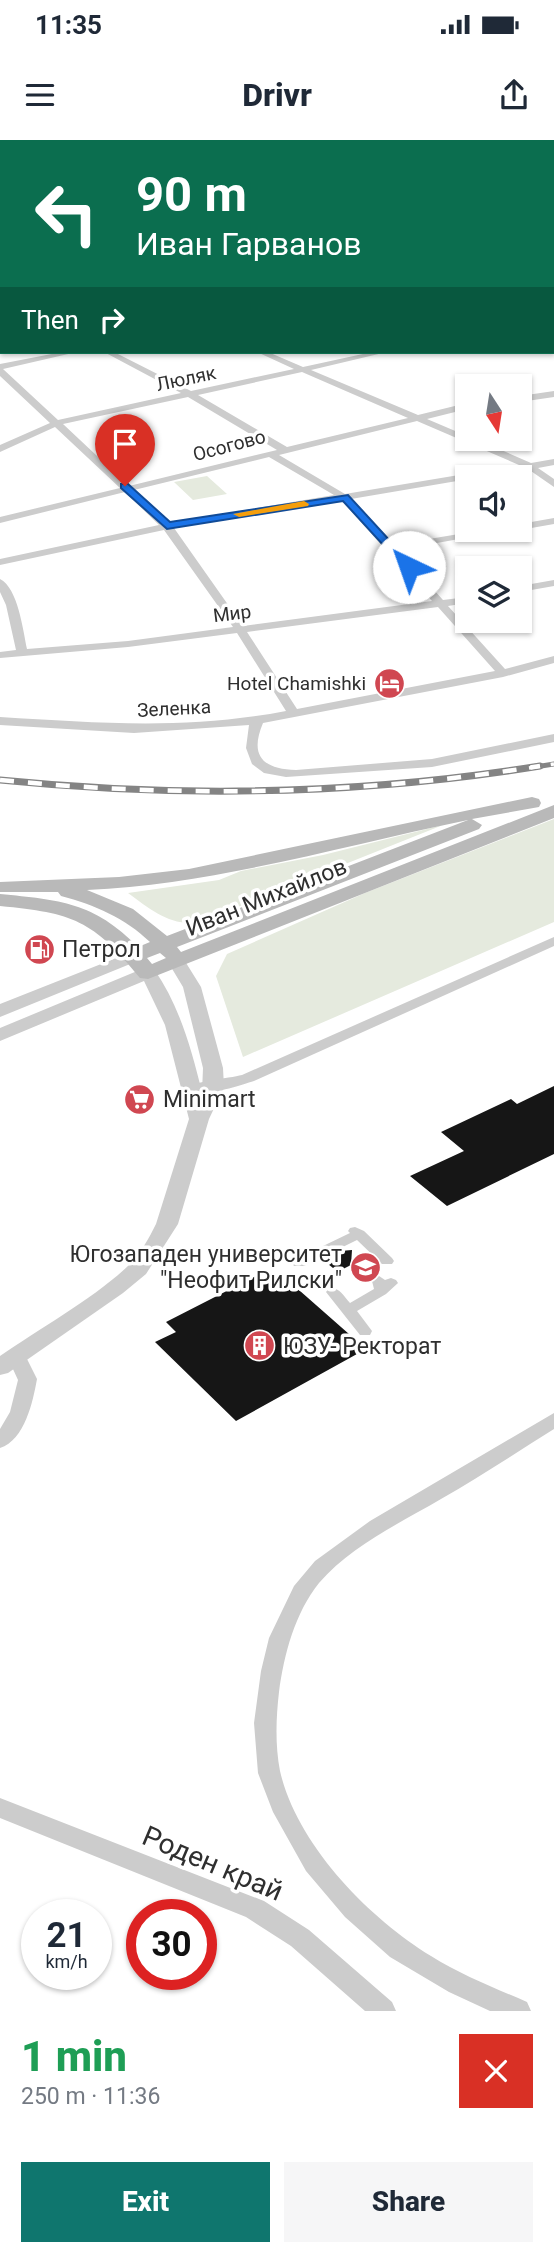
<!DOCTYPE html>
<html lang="en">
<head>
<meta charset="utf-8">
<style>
	body { margin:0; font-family:Roboto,sans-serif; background:#f6f6f7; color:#1f2937; height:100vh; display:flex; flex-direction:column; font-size:26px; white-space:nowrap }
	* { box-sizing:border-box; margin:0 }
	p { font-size:23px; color:#747a83 }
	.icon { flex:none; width:38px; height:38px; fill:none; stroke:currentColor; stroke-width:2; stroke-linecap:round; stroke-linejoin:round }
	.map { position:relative; height:1871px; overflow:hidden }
	.details { display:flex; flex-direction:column; background:#fff; flex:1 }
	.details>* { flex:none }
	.banner { position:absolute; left:0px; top:0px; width:555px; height:214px; box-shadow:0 2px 5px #0004; background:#0b6e4f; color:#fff; overflow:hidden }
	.needle { width:46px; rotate:168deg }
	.tools { position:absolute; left:455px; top:234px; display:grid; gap:14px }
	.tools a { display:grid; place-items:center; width:77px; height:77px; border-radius:0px; background:#fff; box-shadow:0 2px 5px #0004; font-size:35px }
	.speed { position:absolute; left:21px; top:1759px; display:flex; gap:14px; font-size:35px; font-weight:700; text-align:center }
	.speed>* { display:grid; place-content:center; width:91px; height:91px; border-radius:50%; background:#fff; box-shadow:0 2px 5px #0004; line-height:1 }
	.speed small { font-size:18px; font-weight:400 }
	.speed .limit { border:10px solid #d22; background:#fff; color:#111 }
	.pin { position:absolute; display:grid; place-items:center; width:60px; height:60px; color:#fff; margin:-72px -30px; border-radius:50% 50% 50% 0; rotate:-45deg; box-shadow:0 0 7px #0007 }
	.pin .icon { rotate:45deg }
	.me { position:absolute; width:77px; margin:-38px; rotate:318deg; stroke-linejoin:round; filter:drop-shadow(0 0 5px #0008) }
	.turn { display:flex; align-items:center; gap:24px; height:147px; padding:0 21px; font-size:32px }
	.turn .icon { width:91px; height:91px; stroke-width:2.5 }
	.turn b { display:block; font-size:49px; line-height:60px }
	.then { display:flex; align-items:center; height:66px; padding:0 21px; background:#0003; gap:14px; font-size:26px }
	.round { display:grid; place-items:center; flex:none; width:74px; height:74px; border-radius:0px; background:#f6f6f7 }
	.head { display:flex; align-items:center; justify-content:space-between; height:119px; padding:0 21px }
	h1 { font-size:42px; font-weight:800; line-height:52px; color:#1e9e55 }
	.button { display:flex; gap:14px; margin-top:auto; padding:14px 21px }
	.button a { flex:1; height:80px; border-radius:0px; background:#0f766e; color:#fff; font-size:28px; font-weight:800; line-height:80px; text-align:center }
	.button a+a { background:#f6f6f7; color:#1f2937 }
	.status { display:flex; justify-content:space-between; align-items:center; height:49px; padding:0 35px; background:#fff; direction:ltr }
	.status svg { height:19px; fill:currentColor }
	header { display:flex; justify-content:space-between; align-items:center; height:91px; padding:0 21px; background:#fff; font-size:32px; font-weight:800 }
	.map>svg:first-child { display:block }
	.green { fill:#e5eade }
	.building { fill:#161616 }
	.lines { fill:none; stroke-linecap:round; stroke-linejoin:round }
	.pedestrian { fill:#ccc; fill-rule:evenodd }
	.minor { fill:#ccc; fill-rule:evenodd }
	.tertiary { fill:#ccc; fill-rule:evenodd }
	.secondary { fill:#b9b9b9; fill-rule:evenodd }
	.primary { fill:#a7a7a7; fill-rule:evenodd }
	.rail-far1-casing { stroke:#848484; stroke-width:5 }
	.rail-casing { stroke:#848484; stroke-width:7 }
	.rail-far1 { stroke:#fff; stroke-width:3.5; stroke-dasharray:11; stroke-linecap:butt }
	.rail { stroke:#fff; stroke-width:4.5; stroke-dasharray:14; stroke-linecap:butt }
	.route { fill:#1a73e8; stroke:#114b97; stroke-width:2 }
	.slow { fill:#f59e0b }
	.labels { text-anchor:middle; stroke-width:7; stroke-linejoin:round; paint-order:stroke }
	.far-street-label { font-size:19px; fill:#2f2f2f; stroke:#fff }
	.far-poi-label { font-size:19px; fill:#2f2f2f; stroke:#fff; text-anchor:end }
	.street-label { font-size:23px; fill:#2f2f2f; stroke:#fff }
	.poi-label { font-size:23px; fill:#2f2f2f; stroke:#fff; text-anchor:start }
	.near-street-label { font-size:28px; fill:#2f2f2f; stroke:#fff }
</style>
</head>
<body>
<div class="status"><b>11:35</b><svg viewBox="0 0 49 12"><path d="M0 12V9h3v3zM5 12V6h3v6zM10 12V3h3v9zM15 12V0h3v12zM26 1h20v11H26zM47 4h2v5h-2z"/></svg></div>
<header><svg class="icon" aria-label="menu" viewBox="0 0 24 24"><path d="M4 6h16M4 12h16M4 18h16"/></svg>Drivr<svg class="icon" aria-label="share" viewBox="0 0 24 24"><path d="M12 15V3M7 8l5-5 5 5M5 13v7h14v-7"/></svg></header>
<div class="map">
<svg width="554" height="1871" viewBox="0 0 554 1871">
	<rect width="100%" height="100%" fill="#fff"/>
	<path class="green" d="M207,336L227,354L193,360L174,342Z
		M554,679V782L243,917L216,836L227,814L365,753Z
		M443,685L200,782C171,787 151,770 128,753L219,740L241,731L323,715Z"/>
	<path class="building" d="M554,946V1014L447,1066L410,1036L464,1011L441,992L511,959L517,964Z
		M352,1110L351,1125L343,1129L333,1128L323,1120L340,1111Z
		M260,1134L278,1150L291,1143L366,1209L236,1281L155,1202L176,1192L166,1182Z"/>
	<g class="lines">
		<path class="pedestrian" d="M355,1087L364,1091L392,1118L394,1121L392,1124H382L357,1100L304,1126H294L292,1123L294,1120L350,1093L348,1091L350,1088Z
			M379,1136L385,1140L391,1138L396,1140L398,1143L386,1154L357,1171L372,1191L370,1195H360L326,1152L328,1149C339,1146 343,1155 350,1163L374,1149L372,1141L374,1138Z"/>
		<path class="minor" d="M0,58H2V63H0Z
			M553,167H554V171H553Z
			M0,179H2L0,184Z
			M553,188H554V192H553Z
			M62,212H77L3,229L58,280L181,253L104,212H114L191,251L294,229L257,212H268L303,227L372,212H387L311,230L418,275L467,263V269L427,279L467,296V299H476L531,323L554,319V325L538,328L554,339V347L528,329L351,359L393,405L483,390H509L398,410L443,460L467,457V463L448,466L505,529L554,516V523L503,537L263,583C249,616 263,629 296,630L432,619L554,594V602L432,627L286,637L264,633L252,624L246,608L249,585L134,593L0,585V577C99,583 187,590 286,571L237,493L128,507L0,518V512L16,510L6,465L0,452V439C18,448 23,490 27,509L128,501L233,487L164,390L0,425V419L159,385L125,352L0,383V377L120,348L55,287L0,312V305L50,283L0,236V224ZM302,232L408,278L287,307L198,255ZM188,257L277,310L129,346L63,284ZM417,281L519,325L345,354L279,315ZM269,317L334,355L169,383L134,350ZM341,360L432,461L243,486L174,388ZM438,467L495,531L297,569L247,492Z
			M554,251V257L520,262V256Z
			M554,378V384L520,390V384Z
			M554,440V446L520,452V446Z
			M554,797V806L254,941C237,946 196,961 183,948C188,943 230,938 242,935Z
			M16,1209L23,1211L37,1239C33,1261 25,1300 0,1308V1289L10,1272L18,1240L7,1216L9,1211Z
			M554,1273V1289C516,1313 479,1337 441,1359C400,1383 351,1406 319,1443C295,1473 284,1514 279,1552C276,1578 275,1605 280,1631C297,1705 369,1778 431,1816C461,1835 495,1848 527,1862L531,1871H490L449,1852L390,1817L345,1777L306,1731L273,1672L258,1633L254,1583L261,1531L269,1498L294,1446L315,1421L370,1381Z
			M0,1658L264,1761L309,1790L392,1862L396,1871H365L291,1806L246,1777L0,1678Z"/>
		<path class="tertiary" d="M134,811L140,812L143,816L140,820L0,877V864Z
			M177,817L183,818L201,847L223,928L224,947L209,979L178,1084L146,1134L123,1153L8,1233L0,1235V1216C39,1189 96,1157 129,1125C141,1113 149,1098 156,1084L189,979L165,885L144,841L0,901V888L142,829H154C180,867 191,908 202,952L203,928L183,847L168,822Z"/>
		<path class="secondary" d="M532,657L539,659L541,663L539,667L472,679L482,685L479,689L177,807L181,812L554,665V678L148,839L140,838C93,780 73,773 0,766V754C60,760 94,762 138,807L150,802C125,778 95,765 61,756L58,752H0V742L119,737L189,729ZM468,680L167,796L133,769L87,750C217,744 341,706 468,680ZM160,813L166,818L152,824L147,818Z"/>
		<path class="primary" d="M72,0H95L96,2H73Z
			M107,0H129L130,2H108Z
			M553,112L554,113V121L553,120Z"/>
		<defs>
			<path id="rail-far1" d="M529,628L554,624"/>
			<path id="rail" d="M0,640C181,658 360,655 540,626"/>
		</defs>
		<use href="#rail-far1" class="rail-far1-casing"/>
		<use href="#rail" class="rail-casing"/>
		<use href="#rail-far1" class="rail-far1"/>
		<use href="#rail" class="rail"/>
	</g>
	<path class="route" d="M121,344H128L170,382L348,355L414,427L405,429L343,361L167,389L121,348Z"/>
	<path class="slow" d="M304,361L309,364L308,366L239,377L233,374Z"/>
	<defs>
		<symbol id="hotel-disc" viewBox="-11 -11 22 22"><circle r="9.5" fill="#d04751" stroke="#fff"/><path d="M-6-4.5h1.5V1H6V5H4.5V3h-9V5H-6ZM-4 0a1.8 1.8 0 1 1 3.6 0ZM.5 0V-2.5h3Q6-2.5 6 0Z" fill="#fff"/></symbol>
		<symbol id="fuel-disc" viewBox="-11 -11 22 22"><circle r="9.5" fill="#d04751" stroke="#fff"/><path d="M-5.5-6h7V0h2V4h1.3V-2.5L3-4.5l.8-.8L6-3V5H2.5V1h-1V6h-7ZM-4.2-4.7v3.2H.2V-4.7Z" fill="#fff"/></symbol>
		<symbol id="supermarket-disc" viewBox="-11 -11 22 22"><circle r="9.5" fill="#d04751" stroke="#fff"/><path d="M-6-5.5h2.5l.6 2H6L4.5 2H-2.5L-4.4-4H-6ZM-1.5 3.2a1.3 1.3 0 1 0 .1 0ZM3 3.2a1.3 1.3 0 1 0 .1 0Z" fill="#fff"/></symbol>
		<symbol id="university-disc" viewBox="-11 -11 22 22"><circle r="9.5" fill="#d04751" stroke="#fff"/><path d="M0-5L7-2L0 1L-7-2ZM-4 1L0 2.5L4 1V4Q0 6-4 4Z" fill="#fff"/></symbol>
		<symbol id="building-disc" viewBox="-11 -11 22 22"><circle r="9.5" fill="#d04751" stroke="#fff"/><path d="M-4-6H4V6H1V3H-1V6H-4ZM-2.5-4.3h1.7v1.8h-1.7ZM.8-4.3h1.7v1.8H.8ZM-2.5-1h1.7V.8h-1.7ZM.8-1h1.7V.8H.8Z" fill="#fff"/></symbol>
	</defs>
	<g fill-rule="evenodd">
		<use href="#hotel-disc" x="372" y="526" width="35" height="35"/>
		<use href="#fuel-disc" x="22" y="792" width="35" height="35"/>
		<use href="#supermarket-disc" x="122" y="942" width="35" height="35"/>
		<use href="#university-disc" x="348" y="1110" width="35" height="35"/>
		<use href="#building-disc" x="242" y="1188" width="35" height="35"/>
	</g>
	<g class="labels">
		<g class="far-street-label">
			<text transform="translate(186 238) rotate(-12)" y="7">Люляк</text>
			<text transform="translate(229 305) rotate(-15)" y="7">Осогово</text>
			<text transform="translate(232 473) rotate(-7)" y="7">Мир</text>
			<text transform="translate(174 568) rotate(-3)" y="7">Зеленка</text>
		</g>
		<g class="far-poi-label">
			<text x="366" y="550">Hotel Chamishki</text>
		</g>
		<g class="street-label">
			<text transform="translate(266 757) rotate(-22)" y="8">Иван Михайлов</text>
		</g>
		<g class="poi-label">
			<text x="62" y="817">Петрол</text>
			<text x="163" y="967">Minimart</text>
			<text x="342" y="1122" text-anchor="end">Югозападен университет<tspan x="342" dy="26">"Неофит Рилски"</tspan></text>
			<text x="283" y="1214">ЮЗУ- Ректорат</text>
		</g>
		<g class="near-street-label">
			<text transform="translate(213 1723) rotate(23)" y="10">Роден край</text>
		</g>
	</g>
</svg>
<div class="tools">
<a><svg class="needle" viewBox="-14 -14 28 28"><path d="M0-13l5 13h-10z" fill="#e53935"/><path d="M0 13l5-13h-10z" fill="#747a83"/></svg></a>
<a><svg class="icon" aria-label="sound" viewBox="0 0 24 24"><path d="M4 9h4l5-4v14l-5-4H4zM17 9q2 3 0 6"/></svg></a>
<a><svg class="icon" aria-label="layers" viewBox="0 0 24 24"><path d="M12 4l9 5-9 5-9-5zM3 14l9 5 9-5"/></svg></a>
</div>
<div class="speed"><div>21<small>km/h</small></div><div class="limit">30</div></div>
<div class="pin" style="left:125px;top:346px;background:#d93025"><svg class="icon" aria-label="arrive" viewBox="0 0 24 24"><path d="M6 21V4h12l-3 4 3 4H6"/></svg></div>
<svg class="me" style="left:409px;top:427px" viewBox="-20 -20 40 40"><circle r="19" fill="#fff"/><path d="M0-13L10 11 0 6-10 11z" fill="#1a73e8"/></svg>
<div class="banner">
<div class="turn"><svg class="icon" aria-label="left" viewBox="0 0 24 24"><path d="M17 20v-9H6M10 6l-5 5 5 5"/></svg><div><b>90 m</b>Иван Гарванов</div></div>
<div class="then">Then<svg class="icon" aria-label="right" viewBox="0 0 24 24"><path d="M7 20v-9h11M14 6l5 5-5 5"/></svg></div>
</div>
</div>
<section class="details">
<div class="head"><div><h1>1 min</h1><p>250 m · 11:36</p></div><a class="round" style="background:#d93025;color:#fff"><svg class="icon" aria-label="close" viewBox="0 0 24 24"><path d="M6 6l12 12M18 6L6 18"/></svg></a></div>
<div class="button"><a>Exit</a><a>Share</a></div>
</section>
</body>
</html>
